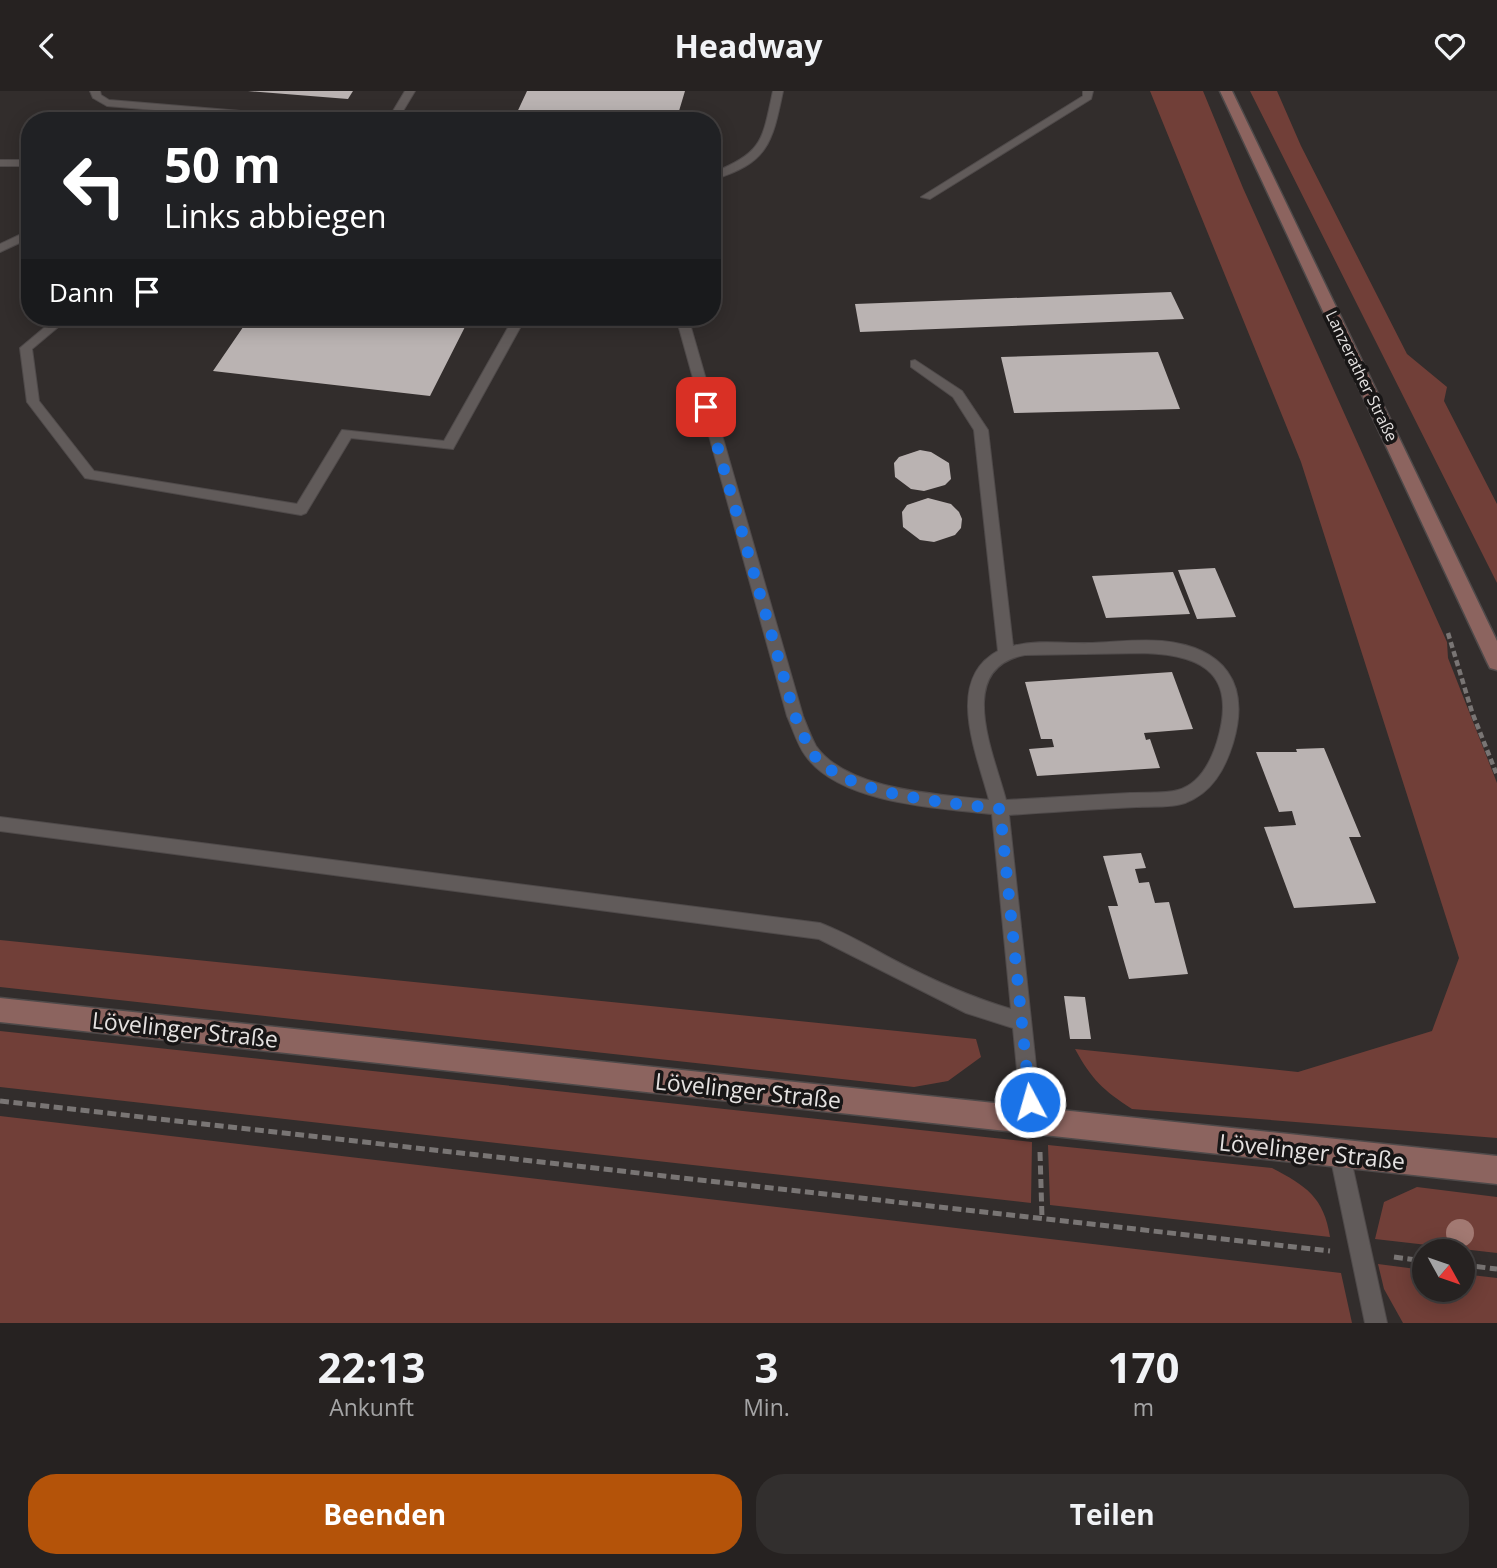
<!DOCTYPE html>
<html lang="de">
<head>
<meta charset="utf-8">
<style>
	body { margin:0; font-family:"Open Sans",sans-serif; background:#322f2e; color:#f1f3f6; height:100vh; display:flex; flex-direction:column; font-size:26px; white-space:nowrap }
	* { box-sizing:border-box; margin:0 }
	p { font-size:23px; color:#a4a4a5 }
	.icon { flex:none; width:38px; height:38px; fill:none; stroke:currentColor; stroke-width:2; stroke-linecap:round; stroke-linejoin:round }
	.map { position:relative; height:1232px; overflow:hidden }
	.side { display:flex; flex-direction:column; background:#262221; flex:1 }
	.side>* { flex:none }
	.banner { position:absolute; left:21px; top:21px; width:700px; height:214px; border-radius:28px; box-shadow:0 4px 18px #0003,0 0 0 2px #423f3f; background:#202124; color:#fff; overflow:hidden }
	.needle { width:46px; rotate:130deg }
	.buttons { position:absolute; left:1412px; top:1148px; display:grid; gap:14px }
	.buttons a { display:grid; place-items:center; width:63px; height:63px; border-radius:50%; background:#262221; box-shadow:0 4px 18px #0003,0 0 0 2px #423f3f; font-size:35px }
	.pin { position:absolute; display:grid; place-items:center; width:60px; height:60px; color:#fff; margin:-30px; border-radius:14px; box-shadow:0 4px 10px #0006 }
	.me { position:absolute; width:77px; margin:-38px; rotate:354deg; stroke-linejoin:round; filter:drop-shadow(0 0 5px #0008) }
	.turn { display:flex; align-items:center; gap:24px; height:147px; padding:0 28px; font-size:32px }
	.turn .icon { width:91px; height:91px; stroke-width:2.5 }
	.turn b { display:block; font-size:49px; line-height:60px }
	.then { display:flex; align-items:center; height:66px; padding:0 28px; background:#0003; gap:14px; font-size:26px }
	.eta { display:flex; justify-content:space-evenly; align-items:center; height:119px; text-align:center }
	.eta b { font-size:42px; font-weight:700; line-height:49px }
	.button { display:flex; gap:14px; margin-top:auto; padding:14px 28px }
	.button a { flex:1; height:80px; border-radius:28px; background:#b45309; color:#fff; font-size:28px; font-weight:700; line-height:80px; text-align:center }
	.button a+a { background:#322f2e; color:#f1f3f6 }
	header { display:flex; justify-content:space-between; align-items:center; height:91px; padding:0 28px; background:#262221; font-size:32px; font-weight:700 }
	.map>svg:first-child { display:block }
	.green { fill:#713f38 }
	.building { fill:#bab3b2 }
	.lines { fill:none; stroke-linecap:round; stroke-linejoin:round }
	.lane-casing { stroke:#4f4a4a; stroke-width:2 }
	.secondary-casing { stroke:#4f4a4a; stroke-width:3 }
	.path-far1 { stroke:#797574; stroke-width:4.5; stroke-dasharray:6 3.5; stroke-linecap:butt }
	.path { stroke:#797574; stroke-width:5; stroke-dasharray:9 4.5; stroke-linecap:butt }
	.lane { fill:#615b5a; fill-rule:evenodd }
	.secondary { fill:#8c645f; fill-rule:evenodd }
	.tree { fill:#a27972 }
	.route { stroke:#1a73e8; stroke-width:12; stroke-dasharray:0 21.6 }
	.labels { text-anchor:middle; stroke-width:7; stroke-linejoin:round; paint-order:stroke }
	.far-street-label { font-size:16px; fill:#e5e2e1; stroke:#181616 }
	.near-street-label { font-size:23px; fill:#e5e2e1; stroke:#181616 }
</style>
</head>
<body>
<header><svg class="icon" aria-label="back" viewBox="0 0 24 24"><path d="M15 5l-7 7 7 7"/></svg>Headway<svg class="icon" aria-label="heart" viewBox="0 0 24 24"><path d="M12 20l-8-8c-3-5 5-10 8-4 3-6 11-1 8 4z"/></svg></header>
<div class="map">
<svg width="1497" height="1232" viewBox="0 0 1497 1232">
	<rect width="100%" height="100%" fill="#322d2c"/>
	<path class="green" d="M1150,0H1203L1243,97L1447,551L1448,567L1497,692V1047L1132,1018C1103,999 1092,989 1075,958L1298,981L1432,940L1459,867L1301,371Z
		M1250,0H1277L1301,55L1407,263L1447,296L1444,310L1497,413V492Z
		M0,849L976,948L981,966L948,990L914,996L0,896Z
		M0,940L1032,1051L1031,1112L0,996Z
		M0,1025L1341,1182L1352,1232H0Z
		M1048,1054L1272,1077C1306,1095 1324,1106 1330,1146L1050,1114Z
		M1417,1096L1497,1106V1162L1375,1148L1384,1111Z
		M1378,1173L1424,1179V1199H1463V1183L1497,1187V1232H1403L1384,1198Z"/>
	<path class="building" d="M248,0H353L348,8Z
		M527,0H685L676,30H513Z
		M1171,201L1184,228L860,241L855,213Z
		M250,226H470L430,305L213,280Z
		M1158,261L1180,318L1014,322L1001,266Z
		M920,359L931,361L949,372L951,388L945,394L924,400L911,398L895,386L894,372L899,366Z
		M928,407L951,413L959,421L962,428L961,437L955,444L934,451L920,449L903,436L902,421L907,414Z
		M1215,477L1236,526L1197,528L1178,479Z
		M1173,481L1190,523L1106,527L1092,485Z
		M1172,581L1193,638L1144,642L1146,649L1150,648L1160,677L1037,685L1029,658L1054,656L1052,648H1041L1025,591Z
		M1324,657L1361,746H1349L1376,812L1294,817L1264,736L1296,734L1292,720L1279,721L1256,661H1297L1296,658Z
		M1141,762L1146,777L1135,778L1139,792L1149,791L1155,812L1169,811L1188,883L1129,888L1108,815H1118L1103,765Z
		M1064,905L1085,906L1091,948H1070Z"/>
	<g class="lines">
		<defs>
			<path id="lane" d="M90,0H100L101,4L109,9L327,27L332,30H287L107,15L93,7Z
				M405,0H415L397,30H387Z
				M773,0H783C772,53 768,72 712,89V82C763,61 762,51 773,0Z
				M1083,0H1093L1091,8L930,108L921,106L1083,5Z
				M0,69H30V75H0Z
				M30,139V147L0,161V153Z
				M57,226H70L32,258L39,310L94,380L297,413L342,339L444,350L514,226H526L453,358L351,347L306,422L301,424L85,387L27,311L20,257Z
				M676,226H688L803,625C807,635 811,646 816,655C848,700 939,703 989,709C977,663 944,589 998,560L974,339L953,306L911,276V270L915,269L962,300L988,339L1013,555C1039,548 1066,553 1092,552C1116,551 1139,548 1162,550C1224,556 1251,592 1233,652C1225,678 1212,702 1185,712C1171,717 1152,715 1137,716C1094,718 1052,721 1009,724L1042,1031L1039,1038L1032,1041L1025,1038L1022,1031L1013,937L966,922L819,848L0,740V726L820,832C846,842 868,855 892,868C930,888 970,906 1011,918L992,723C939,717 839,713 805,664C797,653 793,638 787,625ZM1144,562C1206,564 1237,585 1217,651C1211,670 1200,693 1178,699C1164,703 1145,701 1130,702C1089,704 1047,707 1006,709C994,663 954,577 1025,564Z
				M1340,1054L1347,1057L1350,1064L1387,1232H1365L1330,1064L1333,1057Z"/>
			<path id="secondary" d="M1220,0H1232L1497,550V579L1490,577L1487,571Z
				M0,907L1497,1065V1093L0,931Z"/>
		</defs>
		<use href="#lane" class="lane-casing"/>
		<use href="#secondary" class="secondary-casing"/>
		<path class="path-far1" d="M1448,542L1472,621L1497,684"/>
		<path class="path" d="M0,1010L1330,1160
			M1040,1061L1042,1127
			M1394,1166L1424,1170
			M1463,1174L1497,1178"/>
		<use href="#lane" class="lane"/>
		<use href="#secondary" class="secondary"/>
	</g>
	<circle class="tree" cx="1460" cy="1142" r="14"/>
	<g class="lines">
		<path class="route" d="M706,316L795,625C800,636 805,649 811,660C841,706 950,711 1000,718L1030,1011"/>
	</g>
	<g class="labels">
		<g class="far-street-label">
			<text transform="translate(1362 285) rotate(64)" y="6">Lanzerather Straße</text>
		</g>
		<g class="near-street-label">
			<text transform="translate(185 939) rotate(6)" y="8">Lövelinger Straße</text>
			<text transform="translate(748 1000) rotate(6)" y="8">Lövelinger Straße</text>
			<text transform="translate(1312 1061) rotate(6)" y="8">Lövelinger Straße</text>
		</g>
	</g>
</svg>
<div class="buttons">
<a><svg class="needle" viewBox="-14 -14 28 28"><path d="M0-13l5 13h-10z" fill="#e53935"/><path d="M0 13l5-13h-10z" fill="#a4a4a5"/></svg></a>
</div>
<div class="pin" style="left:706px;top:316px;background:#d93025"><svg class="icon" aria-label="arrive" viewBox="0 0 24 24"><path d="M6 21V4h12l-3 4 3 4H6"/></svg></div>
<svg class="me" style="left:1030px;top:1011px" viewBox="-20 -20 40 40"><circle r="17" fill="#1a73e8" stroke="#fff" stroke-width="3"/><path d="M0-11L8 9 0 5-8 9z" fill="#fff"/></svg>
<div class="banner">
<div class="turn"><svg class="icon" aria-label="left" viewBox="0 0 24 24"><path d="M17 20v-9H6M10 6l-5 5 5 5"/></svg><div><b>50 m</b>Links abbiegen</div></div>
<div class="then">Dann<svg class="icon" aria-label="arrive" viewBox="0 0 24 24"><path d="M6 21V4h12l-3 4 3 4H6"/></svg></div>
</div>
</div>
<section class="side">
<div class="eta">
<div><b>22:13</b><p>Ankunft</p></div>
<div><b>3</b><p>Min.</p></div>
<div><b>170</b><p>m</p></div>
</div>
<div class="button"><a>Beenden</a><a>Teilen</a></div>
</section>
</body>
</html>
